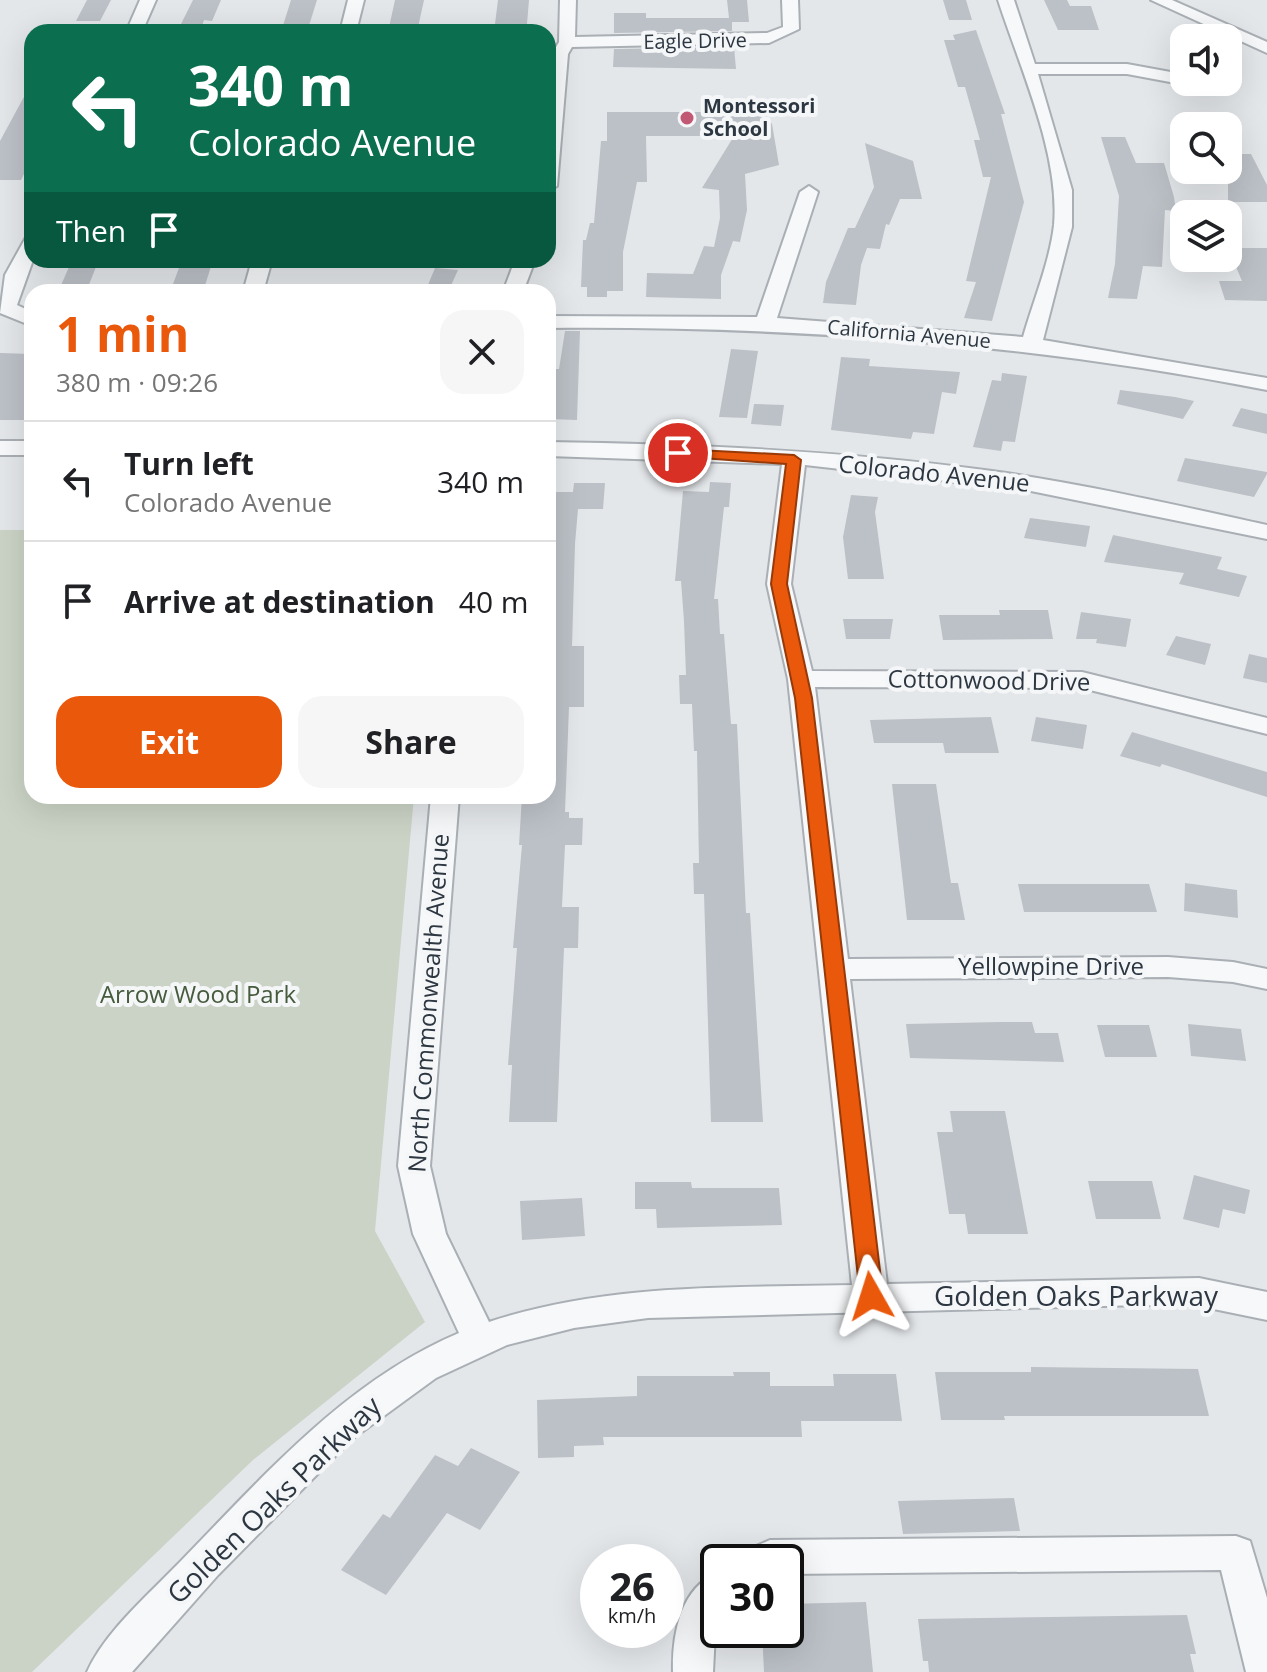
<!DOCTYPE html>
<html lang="en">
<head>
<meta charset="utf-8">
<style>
	body { margin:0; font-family:"Open Sans",sans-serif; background:#f6f6f6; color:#202124; height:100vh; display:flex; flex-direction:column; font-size:30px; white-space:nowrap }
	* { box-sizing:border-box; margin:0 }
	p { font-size:26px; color:#757577 }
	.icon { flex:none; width:44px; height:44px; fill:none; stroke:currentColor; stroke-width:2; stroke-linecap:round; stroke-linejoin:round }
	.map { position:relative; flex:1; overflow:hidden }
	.side { position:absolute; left:24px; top:284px; width:532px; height:520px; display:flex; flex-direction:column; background:#fff; border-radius:24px; box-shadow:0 8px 32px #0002 }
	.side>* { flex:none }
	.banner { position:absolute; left:24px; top:24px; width:532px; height:244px; border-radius:24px; box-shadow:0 8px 32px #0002; background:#0b6e4f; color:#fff; overflow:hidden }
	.controls { position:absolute; left:1170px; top:24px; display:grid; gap:16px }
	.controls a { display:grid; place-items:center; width:72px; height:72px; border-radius:16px; background:#fff; box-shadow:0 8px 32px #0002; font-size:40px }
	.speed { position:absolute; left:580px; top:1544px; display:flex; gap:16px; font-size:40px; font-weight:700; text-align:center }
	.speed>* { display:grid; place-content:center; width:104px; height:104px; border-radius:50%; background:#fff; box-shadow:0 8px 32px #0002; line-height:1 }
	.speed small { font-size:20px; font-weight:400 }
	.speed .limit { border:4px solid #111; border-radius:12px; background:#fff; color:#111 }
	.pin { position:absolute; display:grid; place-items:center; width:68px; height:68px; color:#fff; margin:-34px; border:4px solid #fff; border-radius:50%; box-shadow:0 2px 8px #0007 }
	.me { position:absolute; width:88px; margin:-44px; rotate:354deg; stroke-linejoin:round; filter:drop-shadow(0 0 6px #0008) }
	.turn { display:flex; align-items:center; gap:28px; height:168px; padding:0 32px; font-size:36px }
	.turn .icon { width:104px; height:104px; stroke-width:2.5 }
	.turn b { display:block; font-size:56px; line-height:68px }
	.then { display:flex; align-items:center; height:76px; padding:0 32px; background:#0003; gap:16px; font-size:30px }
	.round { display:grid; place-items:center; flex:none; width:84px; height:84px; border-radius:24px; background:#f6f6f6 }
	.headline { display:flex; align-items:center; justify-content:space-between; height:136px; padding:0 32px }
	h1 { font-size:48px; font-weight:700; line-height:60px; color:#ea580c }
	.primary-button { display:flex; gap:16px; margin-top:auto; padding:16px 32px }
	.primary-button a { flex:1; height:92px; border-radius:24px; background:#ea580c; color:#fff; font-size:32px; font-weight:700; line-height:92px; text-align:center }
	.primary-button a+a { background:#f6f6f6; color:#202124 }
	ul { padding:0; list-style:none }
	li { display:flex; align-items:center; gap:24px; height:120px; padding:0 32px; border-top:2px solid #e0e0e0 }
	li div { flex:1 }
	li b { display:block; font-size:30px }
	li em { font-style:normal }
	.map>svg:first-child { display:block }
	.green { fill:#cbd3c6 }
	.building { fill:#bcc1c7 }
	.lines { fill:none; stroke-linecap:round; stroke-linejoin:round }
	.minor-casing { stroke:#a9afb4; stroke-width:4 }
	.minor { fill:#f6f8f9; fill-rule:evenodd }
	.route { fill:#ea580c; stroke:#983908; stroke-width:2 }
	.poi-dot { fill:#c15874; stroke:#f4f6f8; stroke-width:3 }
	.labels { text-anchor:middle; stroke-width:8; stroke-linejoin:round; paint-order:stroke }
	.far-street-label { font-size:20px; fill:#2d3741; stroke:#f4f6f8 }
	.far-poi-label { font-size:20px; font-weight:bold; fill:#2d3741; stroke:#f4f6f8; text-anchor:start }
	.street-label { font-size:24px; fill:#2d3741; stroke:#f4f6f8 }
	.park-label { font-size:24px; fill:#465b3c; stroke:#f4f6f8 }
	.near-street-label { font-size:28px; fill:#2d3741; stroke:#f4f6f8 }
</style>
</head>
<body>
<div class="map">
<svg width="1267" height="1672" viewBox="0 0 1267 1672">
	<rect width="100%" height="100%" fill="#e4e7ea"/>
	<path class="green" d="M0,530H32V796H414L375,1231L425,1322L253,1460L32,1672H0Z"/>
	<path class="building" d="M87,0H111L100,21H76Z
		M193,0H221L212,21L204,20L200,32H177Z
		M291,0H317L307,32H281Z
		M395,0H424L417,32H388Z
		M498,0H529L527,24H495Z
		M727,0H747L749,22H732V31L614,33V13H646V18H729Z
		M943,0H966L972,20H949Z
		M1044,0H1067L1070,6H1091L1099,30H1058Z
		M976,30L1005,114H1001L1024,202L992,321L964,318L976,282L966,281L991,177H983L974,140H980L965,87H958L944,40H955L953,35Z
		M734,47L736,69L613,67L614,49Z
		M32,82V158L21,180H0V141Z
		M720,106L763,112L772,124L779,165L745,174L747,210L740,242L733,241L721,275V299L646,297L647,273L693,274L704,246L714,247L720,218L719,190L702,188L734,136H646L647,182H637L623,252V291H607V297H587V287H581L583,240H586L590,223H594L601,141H607V112H720Z
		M1101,137H1125L1136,163H1164L1174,197L1176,211L1165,210L1162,267L1143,266L1137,299L1108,298L1115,264L1119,196Z
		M865,143L913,161L922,199H900L889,225L886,224L880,249L867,248L861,265L856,305L823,303L826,282L848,228H855L874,187Z
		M1228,154H1251L1267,185V202H1228Z
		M1228,248H1267V301L1225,300L1219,281H1242Z
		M182,260H213L203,292H170Z
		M69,267H96L86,292H58Z
		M435,268L458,270L448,292H425Z
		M565,331H580L577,420L548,419V369H559Z
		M731,349L758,351L747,418L719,417Z
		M0,353L32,354V420H0Z
		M841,357L870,359L869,366L960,372L956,394L942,392L934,434L913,432L911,439L831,430Z
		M1002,373L1027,376L1015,442L1003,441L1001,451L973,447L992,380L1001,381Z
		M1120,390L1175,397L1194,401L1183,419L1117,404Z
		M754,404L784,405L781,426L751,424Z
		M1241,408L1267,414V434L1232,426Z
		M1185,458L1267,472V474L1254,497L1177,481Z
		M710,482L731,483L729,507H724L714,599H718L720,634H724L731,724H737L746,913H750L763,1122H711L704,894H694L693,863H699L697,751H694L692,704H680L679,675H686L684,621L681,581H675L683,491L709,492Z
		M574,483H605L603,509H578L575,544L572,646H584V707H569L565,812H569V818H583L582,845H565L562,907H579L578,948H564L557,1122H509L512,1065H508L517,948H513L522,845H519L522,796H548V492H573Z
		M851,495L878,497L875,512L884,579H848L843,537Z
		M1030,518L1090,526L1086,547L1024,538Z
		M1113,535L1222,557L1217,569L1247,576L1239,597L1179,584L1184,573L1104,562Z
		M999,610H1048L1053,639L943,640L939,615H1000Z
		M1081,612L1131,619L1126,647L1096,643L1097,639H1076Z
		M843,619H893L890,639H846Z
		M1176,636L1211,644L1205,665L1166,655Z
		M1249,654L1267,658V683L1243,678Z
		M991,717L999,753H945L943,743H874L870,720Z
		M1036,717L1087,725L1083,749L1031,741Z
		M1132,732L1267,772V797L1162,764L1160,767L1120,756Z
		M892,784H936L951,883H958L965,920H907Z
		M1185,883L1237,890L1238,918L1184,911Z
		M1018,884H1149L1157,912H1024Z
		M1000,1022H1032L1035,1033H1058L1064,1062L910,1058L906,1024Z
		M1188,1024L1241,1029L1246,1061L1191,1056Z
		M1097,1025H1149L1157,1057H1105Z
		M950,1111H1005L1028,1234H968L965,1214H949L937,1132H953Z
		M1194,1175L1250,1190L1245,1214L1223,1209L1219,1228L1183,1219Z
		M1088,1181H1152L1161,1219H1096Z
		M635,1182H691L692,1188H779L782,1225L657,1228L656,1209H635Z
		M582,1198L585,1236L522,1240L520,1201Z
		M1031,1367L1198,1369L1209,1416H1004L1005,1420H941L935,1372H1031Z
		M733,1372H770V1386H834L833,1374H896L902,1421H801L802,1437H603L604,1445L574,1446V1457L538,1458L537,1400L637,1396V1376H734Z
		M471,1448L520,1472L480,1530L447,1513L386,1595L341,1570L383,1514L390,1518L435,1455L458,1466Z
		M1014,1498L1020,1531L903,1534L898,1501Z
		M866,1602L873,1672H764L762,1630H786V1604Z
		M1187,1615L1196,1654H1190L1194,1672H929L928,1661H923L918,1619Z"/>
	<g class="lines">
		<defs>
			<path id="minor" d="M140,0H156L142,32H126Z
				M348,0H364L356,32H340Z
				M560,0H576L575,37L767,33L783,27L782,0H798L799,29L769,43L572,47L568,54L557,186L548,191V93L552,54L559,42Z
				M998,0H1014L1035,64H1127L1176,73L1178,77L1170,82L1127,74H1038L1072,190V227L1043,340L1267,378V390C1028,343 791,326 548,328V316L757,317L800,192L809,186L818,192L777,318L1023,337C1033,302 1050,261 1054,225C1060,154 1020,68 998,0Z
				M1151,0H1172L1267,42V53Z
				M32,237L33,260L17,305L32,312V326L0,313L5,275L25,239Z
				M252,260H272L263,292H243Z
				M515,260H535L523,292H503Z
				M0,441H32V455H0Z
				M548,442C696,444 845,451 992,471C1084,484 1176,505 1267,525V539L1026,490L805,465L791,584L812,671L1082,672L1267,718V734L1082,688L815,687L848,959L1168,957L1233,962L1267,969V989L1233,982L1168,977L850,979L887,1284L1199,1278L1267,1292V1320L1199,1306L1142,1305L648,1318L574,1328L507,1345L436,1378L351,1440L218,1575L132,1672H87C105,1632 147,1596 177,1565C262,1478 345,1381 459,1333L413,1234L398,1166L431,796H459L430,1166L446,1234L489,1322C607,1283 730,1288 852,1285L788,679L767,584L782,464L548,456Z
				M1236,1536L1250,1541L1267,1598V1672H1246L1221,1570L786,1574V1562H742L747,1550L770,1540Z
				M718,1573L713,1672H673C672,1636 680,1587 718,1573Z"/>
		</defs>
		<use href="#minor" class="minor-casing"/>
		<use href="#minor" class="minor"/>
	</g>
	<path class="route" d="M678,449L794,455L801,460L787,584L812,698L883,1296L879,1302H863L860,1296L795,698L771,584L786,464L673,456L671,453Z"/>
	<circle class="poi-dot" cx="687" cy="118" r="8"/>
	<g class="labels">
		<g class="far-street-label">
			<text transform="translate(695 41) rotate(-1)" y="7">Eagle Drive</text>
			<text transform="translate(909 334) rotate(5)" y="7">California Avenue</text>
		</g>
		<g class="far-poi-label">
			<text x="703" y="113">Montessori<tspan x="703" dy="23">School</tspan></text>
		</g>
		<g class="street-label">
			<text transform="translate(934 474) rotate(6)" y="8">Colorado Avenue</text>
			<text transform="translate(989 681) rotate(1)" y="8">Cottonwood Drive</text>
			<text x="1051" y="975">Yellowpine Drive</text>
			<text transform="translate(429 1003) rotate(-86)" y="8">North Commonwealth Avenue</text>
		</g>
		<g class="park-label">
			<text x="198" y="1003">Arrow Wood Park</text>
		</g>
		<g class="near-street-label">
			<text x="1076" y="1306">Golden Oaks Parkway</text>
			<text transform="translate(274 1500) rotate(-44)" y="10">Golden Oaks Parkway</text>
		</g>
	</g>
</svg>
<div class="controls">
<a><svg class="icon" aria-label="sound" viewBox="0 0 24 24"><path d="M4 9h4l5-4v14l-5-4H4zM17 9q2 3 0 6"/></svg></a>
<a><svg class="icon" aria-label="search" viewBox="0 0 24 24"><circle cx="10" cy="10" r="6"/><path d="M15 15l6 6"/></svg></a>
<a><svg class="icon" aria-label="layers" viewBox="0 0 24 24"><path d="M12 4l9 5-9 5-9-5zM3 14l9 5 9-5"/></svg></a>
</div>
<div class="speed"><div>26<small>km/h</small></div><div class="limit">30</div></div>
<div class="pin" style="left:678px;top:453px;background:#d93025"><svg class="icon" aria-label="arrive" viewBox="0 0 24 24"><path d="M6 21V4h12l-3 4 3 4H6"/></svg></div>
<svg class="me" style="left:871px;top:1296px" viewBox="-20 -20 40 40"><path d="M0-17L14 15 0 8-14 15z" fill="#ea580c" stroke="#fff" stroke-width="4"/></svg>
<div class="banner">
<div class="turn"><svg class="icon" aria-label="left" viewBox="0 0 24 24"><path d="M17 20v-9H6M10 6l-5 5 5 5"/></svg><div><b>340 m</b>Colorado Avenue</div></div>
<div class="then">Then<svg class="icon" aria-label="arrive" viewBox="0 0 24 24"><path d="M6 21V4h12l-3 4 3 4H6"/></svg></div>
</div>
<section class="side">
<div class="headline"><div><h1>1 min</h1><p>380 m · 09:26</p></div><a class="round"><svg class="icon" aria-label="close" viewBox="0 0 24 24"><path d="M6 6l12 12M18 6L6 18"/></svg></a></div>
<ul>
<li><svg class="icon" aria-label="left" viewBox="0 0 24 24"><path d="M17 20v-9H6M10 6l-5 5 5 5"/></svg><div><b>Turn left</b><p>Colorado Avenue</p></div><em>340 m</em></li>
<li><svg class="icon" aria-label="arrive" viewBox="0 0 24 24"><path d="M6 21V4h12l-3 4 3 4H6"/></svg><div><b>Arrive at destination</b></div><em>40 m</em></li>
</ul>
<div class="primary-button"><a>Exit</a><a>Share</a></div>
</section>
</div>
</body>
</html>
